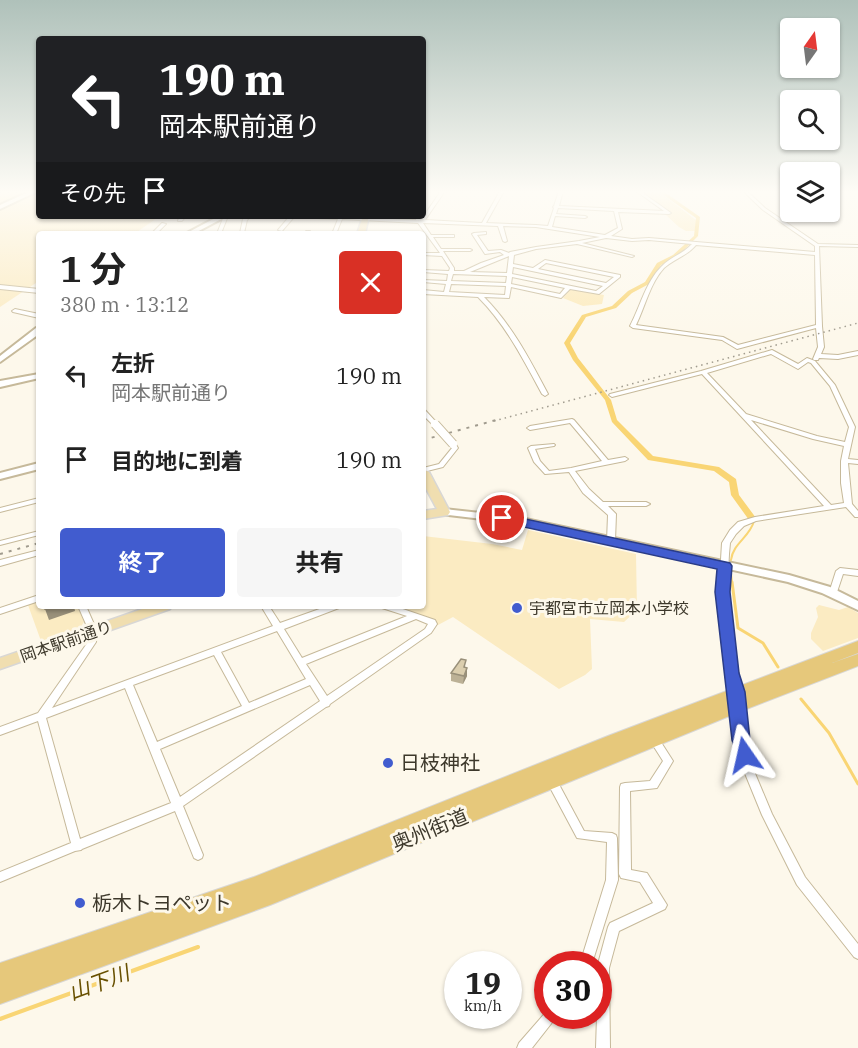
<!DOCTYPE html>
<html lang="ja">
<head>
<meta charset="utf-8">
<style>
	body { margin:0; font-family:"IBM Plex Serif","Noto Sans JP",serif; background:#f6f6f6; color:#222; height:100vh; display:flex; flex-direction:column; font-size:22px; white-space:nowrap }
	* { box-sizing:border-box; margin:0 }
	p { font-size:20px; color:#767676 }
	.icon { flex:none; width:33px; height:33px; fill:none; stroke:currentColor; stroke-width:2; stroke-linecap:round; stroke-linejoin:round }
	.map { position:relative; flex:1; overflow:hidden }
	.side { position:absolute; left:36px; top:231px; width:390px; height:378px; display:flex; flex-direction:column; background:#fff; border-radius:6px; box-shadow:0 2px 4px #0004 }
	.side>* { flex:none }
	.top-card { position:absolute; left:36px; top:36px; width:390px; height:183px; border-radius:6px; box-shadow:0 2px 4px #0004; background:#202124; color:#fff; overflow:hidden }
	.needle { width:39px; rotate:14deg }
	.tools { position:absolute; left:780px; top:18px; display:grid; gap:12px }
	.tools a { display:grid; place-items:center; width:60px; height:60px; border-radius:6px; background:#fff; box-shadow:0 2px 4px #0004; font-size:30px }
	.speed { position:absolute; left:444px; top:951px; display:flex; gap:12px; font-size:30px; font-weight:700; text-align:center }
	.speed>* { display:grid; place-content:center; width:78px; height:78px; border-radius:50%; background:#fff; box-shadow:0 2px 4px #0004; line-height:1 }
	.speed small { font-size:15px; font-weight:400 }
	.speed .limit { border:9px solid #d22; background:#fff; color:#111 }
	.pin { position:absolute; display:grid; place-items:center; width:51px; height:51px; color:#fff; margin:-26px; border:3px solid #fff; border-radius:50%; box-shadow:0 2px 6px #0007 }
	.me { position:absolute; width:66px; margin:-33px; rotate:349deg; stroke-linejoin:round; filter:drop-shadow(0 0 4px #0008) }
	.turn { display:flex; align-items:center; gap:21px; height:126px; padding:0 24px; font-size:27px }
	.turn .icon { width:78px; height:78px; stroke-width:2.5 }
	.turn b { display:block; font-size:42px; line-height:51px }
	.then { display:flex; align-items:center; height:57px; padding:0 24px; background:#0003; gap:12px; font-size:22px }
	.round { display:grid; place-items:center; flex:none; width:63px; height:63px; border-radius:6px; background:#f6f6f6 }
	.headline { display:flex; align-items:center; justify-content:space-between; height:102px; padding:0 24px }
	h1 { font-size:36px; font-weight:700; line-height:45px }
	.primary-button { display:flex; gap:12px; margin-top:auto; padding:12px 24px }
	.primary-button a { flex:1; height:69px; border-radius:6px; background:#415ccf; color:#fff; font-size:24px; font-weight:700; line-height:69px; text-align:center }
	.primary-button a+a { background:#f6f6f6; color:#222 }
	ul { padding:0; list-style:none }
	li { display:flex; align-items:center; gap:18px; height:84px; padding:0 24px }
	li div { flex:1 }
	li b { display:block; font-size:22px }
	li em { font-style:normal }
	.map>svg:first-child { display:block }
	.built { fill:#fbebc2 }
	.green { fill:#fceabb }
	.lines { fill:none; stroke-linecap:round; stroke-linejoin:round }
	.stream-far2 { stroke:#f9d574; stroke-width:2 }
	.stream-far1 { stroke:#f9d574; stroke-width:3 }
	.stream { stroke:#f9d574; stroke-width:4 }
	.canal { fill:#f9d574; fill-rule:evenodd }
	.street-casing { stroke:#c6b99a; stroke-width:2 }
	.secondary-casing { stroke:#c6b99a; stroke-width:4 }
	.primary-casing { stroke:#d8d7d5; stroke-width:3 }
	.highway-casing { stroke:#d8d7d5; stroke-width:2 }
	.street { fill:#fff; fill-rule:evenodd }
	.secondary { fill:#fff; fill-rule:evenodd }
	.primary { fill:#f0deb0; fill-rule:evenodd }
	.highway { fill:#e6c87b; fill-rule:evenodd }
	.rail-far1 { stroke:#a09b8e; stroke-width:1.5; stroke-dasharray:1.5 4; stroke-linecap:butt }
	.rail { stroke:#a09b8e; stroke-width:2; stroke-dasharray:3 6; stroke-linecap:butt }
	.street-bridge-casing { stroke:#c6b99a; stroke-width:10; stroke-linecap:butt }
	.street-bridge { stroke:#fff; stroke-width:8 }
	.wall { fill:#bcb196 }
	.shaded-wall { fill:#99907a }
	.building { fill:#dbceae; stroke:#99907a; stroke-width:1.5 }
	.route { fill:#415ccf; stroke:#2a3c87; stroke-width:1.5 }
	.poi-dot { fill:#415ccf; stroke:#fdf8eb; stroke-width:2 }
	.labels { text-anchor:middle; stroke-width:6; stroke-linejoin:round; paint-order:stroke }
	.poi-label { font-size:16px; fill:#3d382b; stroke:#fdf8eb; text-anchor:start }
	.street-label { font-size:16px; fill:#3d382b; stroke:#fdf8eb }
	.near-poi-label { font-size:20px; fill:#3d382b; stroke:#fdf8eb; text-anchor:start }
	.near-street-label { font-size:20px; fill:#3d382b; stroke:#fdf8eb }
	.near-water-label { font-size:21px; font-style:italic; fill:#685000; stroke:#fdf8eb }
</style>
</head>
<body>
<div class="map">
<svg width="858" height="1048" viewBox="0 0 858 1048">
	<rect width="100%" height="100%" fill="#fdf8eb"/>
	<path class="built" d="M0,191H39V216H160L134,234H39V281L0,307Z
		M528,530L636,554L637,610L624,622L590,619L592,669L585,675L559,689L453,617L438,625L433,620L391,606H423V536L492,544L522,550Z
		M39,601V606H77L84,622L80,628L41,641L28,605Z
		M819,605L839,610L848,607L858,613V638L823,651L811,639V633L818,617L816,608Z"/>
	<path class="green" d="M640,191H658L697,221V231H686L679,227Z
		M571,289L604,295L602,304L583,306L563,298Z"/>
	<g class="lines">
		<path class="stream-far2" d="M731,560C733,543 750,537 754,521
			M731,573L732,583"/>
		<path class="stream-far1" d="M732,582L738,628L763,643L778,667
			M801,699L829,733L858,784"/>
		<path class="stream" d="M0,1019L198,947"/>
		<path class="canal" d="M658,191H663L700,217L698,236L677,257L661,265L649,284L632,293L616,308L586,317L570,343L578,358L611,400L617,420L653,456L719,467L736,479L739,495L756,518L755,520H749L731,495L729,482L714,471L648,460L612,422L605,400L573,360L564,343L582,315L612,306L628,291L645,282L657,263L673,255L694,236L696,218Z"/>
		<defs>
			<path id="street" d="M441,191H445L425,220L482,223L500,191H504L486,223L536,225L548,226L554,208L553,207L554,206L559,191H563L559,206L664,211L636,191H640L671,213L669,214L618,212L622,229L611,236L632,239L649,238L815,252V246L763,210L743,191H747L765,208L818,244L858,245V247L819,246L822,326L824,347L821,354L838,355L858,351V355L838,359L819,358L818,360H814L813,359L818,347L816,328L737,349L722,340L633,328L630,326C640,307 646,282 661,267C670,257 683,254 692,244L649,240L632,241L606,238L582,243L634,256L632,257L577,244L536,249L514,255L513,264L533,268L545,260L620,275V277L599,294L570,289L561,298L511,287L509,298L484,297C512,325 530,360 548,394L545,396L542,394C523,359 506,325 478,297L423,294V290L444,292L446,284L423,282V280L447,281L448,274L423,272V270L449,271L450,268L442,256L423,255V253H440L418,223L342,219L336,234H332L338,219L294,217L282,231L278,230L289,217L287,216H321L416,220V218H418L421,220ZM558,208L614,211L618,228L605,235L552,227L555,216L585,218L587,217L585,216L556,214ZM423,223L498,226L503,241L505,242L507,241L503,226L536,227L600,237L579,241L536,247L510,252L509,253L501,250L488,251L477,235L486,234V232L474,233L472,234L485,254L500,252L504,255L481,263L464,271H454V268L443,251H470L472,250L470,249H441L433,237H454V235H431ZM696,245L815,255L816,325L738,345L723,337L636,325C645,307 650,283 664,268C674,259 687,256 696,245ZM509,256L507,273L470,272ZM546,263L614,277L606,283L538,269ZM513,267L603,286L596,291L512,274ZM453,274L507,276L506,283L451,281ZM512,277L565,288L560,294L511,284ZM451,284L506,286L505,295L449,292Z
				M182,216H186L182,221H178V220Z
				M224,216H228L222,231L225,233H240L243,219L246,216H251L247,220L244,233H252L254,234H221L218,231Z
				M162,223L166,224L156,234H151Z
				M306,231H310L309,234H305Z
				M0,285L39,289V293L0,289Z
				M15,309L39,314V318L13,312L12,311Z
				M772,350L798,364L807,358L815,361L835,385L855,427L848,459L858,460V464L848,463L852,504L858,511V517H855L846,507L756,521L744,526L736,534L730,543L729,554L727,592L746,740L754,771L772,814L805,877L858,944V959L854,957L797,885L762,815L744,771L736,740L719,592L722,543L730,530L738,522L755,517L824,506L702,374L612,397L609,395L610,394L701,371ZM771,354L798,369L808,362L811,363L830,386L849,427L845,442L817,436L746,414L707,373ZM751,420L813,439L844,446L841,461V483L844,503L831,505Z
				M423,409L425,410L437,423L438,424L437,425H433L423,415Z
				M572,419L574,420L608,460L625,457L628,459L625,461L575,471L589,489L603,502H646L650,504L646,506H608L616,514L615,541L614,543H608L607,541L608,515L583,493L569,472L545,474L534,462L528,448L531,446L554,444L555,445L554,446L535,449L540,461L549,471L571,468L602,461L570,423L530,430L527,428L530,426Z
				M453,442L455,443L458,448L443,467L423,472V468L439,464L452,448L450,444Z
				M39,498V502L0,512V508Z
				M39,531V535L0,545V541Z
				M39,550V555L0,566V560Z
				M840,568L858,570V576L843,574L836,595H830L829,593L836,571Z
				M39,595V601L0,614V608Z
				M78,606H86L97,631L96,642L52,708L273,626L261,606H269L280,623L328,606H340L339,608L284,629L302,658L407,616L382,608L381,606H394L435,620L437,624L431,633L330,704L329,706L326,707L183,806L203,855L202,858L198,860L194,858L175,811L82,849L81,850L75,851L0,882V872L71,843L38,721L0,735V727L38,713L88,642L89,631ZM416,619L428,624L425,629L327,696L306,664ZM277,631L306,679L249,703L221,652ZM214,655L242,706L157,742L133,685ZM310,685L320,701L180,797L160,749ZM125,688L171,803L80,839L46,718Z
				M654,735L657,736L673,761L657,788L630,791L631,870L647,873L667,905L665,909L619,931L609,968L610,1048H596L597,1016H598V964L608,927L610,923L653,903L640,882L621,878L619,874L620,787L621,784L625,783L650,781L663,761L649,739L651,736Z
				M551,776L555,777L584,831L612,833L616,835L617,838L618,880L594,957L590,964H577L583,954L606,880L607,842L577,838L546,780L547,777Z
				M548,1011V1016H556L554,1020L532,1048H517L519,1043L546,1012Z"/>
			<path id="secondary" d="M31,191H38L0,209V205Z
				M219,216H227L193,234H185Z
				M36,328H39V334L0,362V356Z
				M39,374V378L0,387V381Z
				M39,463V469L0,479V473Z
				M444,509L516,517L789,575L830,587L858,601V610L822,593L788,582L516,523L440,514L439,512Z"/>
			<path id="primary" d="M363,216H369L365,234H357Z
				M423,469L429,472L450,512L448,515L423,519V511L437,509L423,483Z
				M151,606H172L170,609L0,669V658Z"/>
			<path id="highway" d="M858,641V653L832,663L858,654V666L744,710L270,905L0,1004V963L254,877L608,736Z"/>
		</defs>
		<use href="#street" class="street-casing"/>
		<use href="#secondary" class="secondary-casing"/>
		<use href="#primary" class="primary-casing"/>
		<use href="#highway" class="highway-casing"/>
		<use href="#street" class="street"/>
		<use href="#secondary" class="secondary"/>
		<use href="#primary" class="primary"/>
		<use href="#highway" class="highway"/>
		<path class="rail-far1" d="M494,421L858,323"/>
		<path class="rail" d="M423,440L500,419
			M0,554L39,543"/>
		<defs>
			<path id="street-bridge" d="M435,424L453,444"/>
		</defs>
		<use href="#street-bridge" class="street-bridge-casing"/>
		<use href="#street-bridge" class="street-bridge"/>
	</g>
	<path class="wall" d="M466,668L467,676L463,684L451,681V673Z"/>
	<path class="shaded-wall" d="M53,606H74L75,611L49,620L45,609Z
		M467,668V676L463,684L464,676Z"/>
	<path class="building" d="M44,606H53L45,609Z
		M461,659L466,660L464,667L467,668L464,676L451,673Z"/>
	<linearGradient id="sky" x2="0" y2="1"><stop stop-color="#afc1ba"/><stop offset="0.57" stop-color="#fefcf6"/><stop offset="1" stop-color="#fefcf6" stop-opacity="0"/></linearGradient>
	<rect width="858" height="337" fill="url(#sky)"/>
	<path class="route" d="M502,514L730,563L732,566L730,592L739,673L745,692L750,740L754,755L752,760L745,762L739,760L732,740L715,592L717,569L497,521L495,518Z"/>
	<g class="poi-dot">
		<circle cx="517" cy="608" r="6"/>
		<circle cx="388" cy="763" r="6"/>
		<circle cx="80" cy="903" r="6"/>
	</g>
	<g class="labels">
		<g class="poi-label">
			<text x="529" y="614">宇都宮市立岡本小学校</text>
		</g>
		<g class="street-label">
			<text transform="translate(66 641) rotate(-19)" y="6">岡本駅前通り</text>
		</g>
		<g class="near-poi-label">
			<text x="400" y="770">日枝神社</text>
			<text x="92" y="910">栃木トヨペット</text>
		</g>
		<g class="near-street-label">
			<text transform="translate(430 830) rotate(-22)" y="7">奥州街道</text>
		</g>
		<g class="near-water-label">
			<text transform="translate(99 983) rotate(-20)" y="7">山下川</text>
		</g>
	</g>
</svg>
<div class="tools">
<a><svg class="needle" viewBox="-14 -14 28 28"><path d="M0-13l5 13h-10z" fill="#e53935"/><path d="M0 13l5-13h-10z" fill="#767676"/></svg></a>
<a><svg class="icon" aria-label="search" viewBox="0 0 24 24"><circle cx="10" cy="10" r="6"/><path d="M15 15l6 6"/></svg></a>
<a><svg class="icon" aria-label="layers" viewBox="0 0 24 24"><path d="M12 4l9 5-9 5-9-5zM3 14l9 5 9-5"/></svg></a>
</div>
<div class="speed"><div>19<small>km/h</small></div><div class="limit">30</div></div>
<div class="pin" style="left:502px;top:518px;background:#d93025"><svg class="icon" aria-label="arrive" viewBox="0 0 24 24"><path d="M6 21V4h12l-3 4 3 4H6"/></svg></div>
<svg class="me" style="left:745px;top:755px" viewBox="-20 -20 40 40"><path d="M0-17L14 15 0 8-14 15z" fill="#415ccf" stroke="#fff" stroke-width="4"/></svg>
<div class="top-card">
<div class="turn"><svg class="icon" aria-label="left" viewBox="0 0 24 24"><path d="M17 20v-9H6M10 6l-5 5 5 5"/></svg><div><b>190 m</b>岡本駅前通り</div></div>
<div class="then">その先<svg class="icon" aria-label="arrive" viewBox="0 0 24 24"><path d="M6 21V4h12l-3 4 3 4H6"/></svg></div>
</div>
<section class="side">
<div class="headline"><div><h1>1 分</h1><p>380 m · 13:12</p></div><a class="round" style="background:#d93025;color:#fff"><svg class="icon" aria-label="close" viewBox="0 0 24 24"><path d="M6 6l12 12M18 6L6 18"/></svg></a></div>
<ul>
<li><svg class="icon" aria-label="left" viewBox="0 0 24 24"><path d="M17 20v-9H6M10 6l-5 5 5 5"/></svg><div><b>左折</b><p>岡本駅前通り</p></div><em>190 m</em></li>
<li><svg class="icon" aria-label="arrive" viewBox="0 0 24 24"><path d="M6 21V4h12l-3 4 3 4H6"/></svg><div><b>目的地に到着</b></div><em>190 m</em></li>
</ul>
<div class="primary-button"><a>終了</a><a>共有</a></div>
</section>
</div>
</body>
</html>
